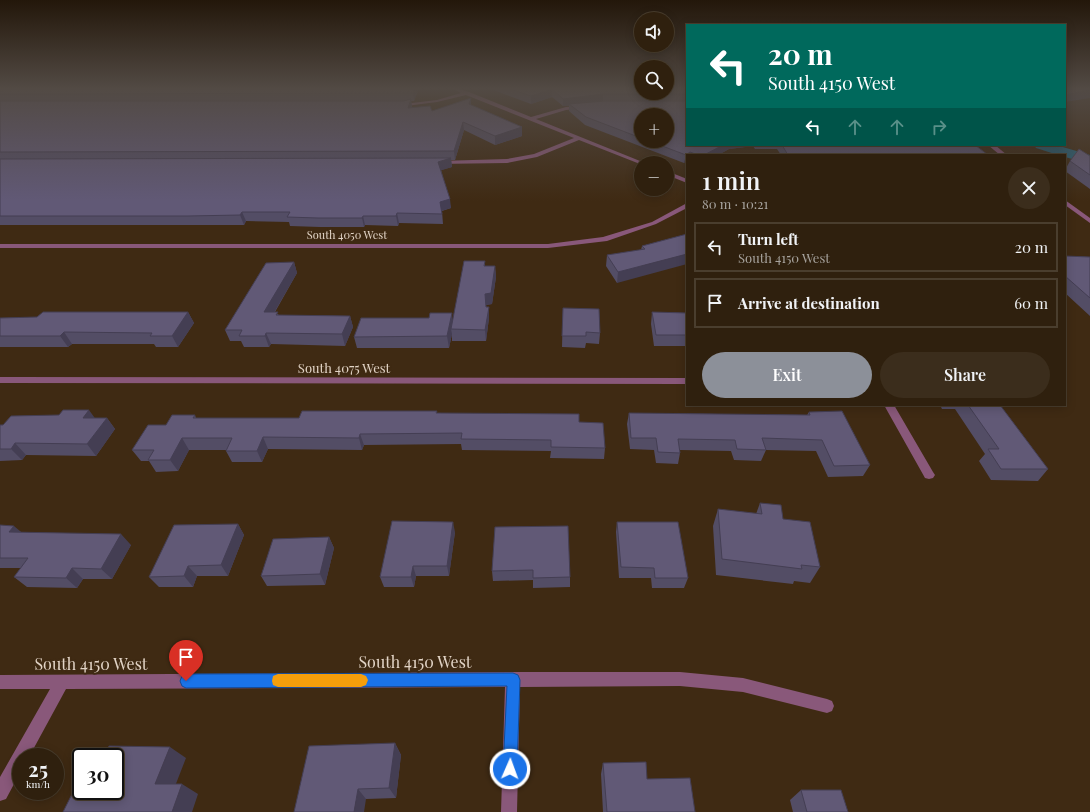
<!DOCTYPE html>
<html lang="en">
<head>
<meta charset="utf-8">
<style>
	body { margin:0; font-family:"Playfair Display",serif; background:#3b2d1c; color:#f1f3f6; height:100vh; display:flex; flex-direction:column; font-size:15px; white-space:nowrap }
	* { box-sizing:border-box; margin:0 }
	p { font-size:13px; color:#a7a39e }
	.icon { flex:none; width:22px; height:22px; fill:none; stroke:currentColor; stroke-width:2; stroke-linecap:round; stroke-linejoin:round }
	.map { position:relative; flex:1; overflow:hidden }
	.drawer { position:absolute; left:686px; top:154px; width:380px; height:252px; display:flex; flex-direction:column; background:#2f200e; border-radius:0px; box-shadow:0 2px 10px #0003,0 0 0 1px #4a3e2e }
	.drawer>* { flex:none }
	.top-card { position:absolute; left:686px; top:24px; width:380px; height:122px; border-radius:0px; box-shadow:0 2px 10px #0003,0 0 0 1px #4a3e2e; background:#00695c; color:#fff; overflow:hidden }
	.buttons { position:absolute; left:634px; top:12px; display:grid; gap:8px }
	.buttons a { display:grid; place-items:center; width:40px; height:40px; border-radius:50%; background:#2f200e; box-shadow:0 2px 10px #0003,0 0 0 1px #4a3e2e; font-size:20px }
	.speed { position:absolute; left:12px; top:748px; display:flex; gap:8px; font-size:20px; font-weight:700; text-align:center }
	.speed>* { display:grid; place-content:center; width:52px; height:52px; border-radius:50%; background:#2f200e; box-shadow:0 2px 10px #0003,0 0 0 1px #4a3e2e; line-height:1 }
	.speed small { font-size:10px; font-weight:400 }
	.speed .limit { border:2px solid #111; border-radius:6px; background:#fff; color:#111 }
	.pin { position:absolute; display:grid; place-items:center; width:34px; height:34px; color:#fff; margin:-41px -17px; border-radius:50% 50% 50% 0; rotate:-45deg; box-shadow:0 0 4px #0007 }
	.pin .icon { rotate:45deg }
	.me { position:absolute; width:44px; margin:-22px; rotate:2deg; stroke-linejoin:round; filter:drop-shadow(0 0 3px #0008) }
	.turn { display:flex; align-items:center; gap:14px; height:84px; padding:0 16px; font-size:18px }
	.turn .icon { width:52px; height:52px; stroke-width:2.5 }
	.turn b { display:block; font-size:28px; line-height:34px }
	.lanes { display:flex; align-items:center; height:38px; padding:0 16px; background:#0003; justify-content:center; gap:20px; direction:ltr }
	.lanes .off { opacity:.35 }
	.round { display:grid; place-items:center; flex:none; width:42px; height:42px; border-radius:21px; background:#3b2d1c }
	.overview { display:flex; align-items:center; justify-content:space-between; height:68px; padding:0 16px }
	h1 { font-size:24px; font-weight:600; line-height:30px }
	.primary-button { display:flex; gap:8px; margin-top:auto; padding:8px 16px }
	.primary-button a { flex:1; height:46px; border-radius:24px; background:#8c9099; color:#fff; font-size:16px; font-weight:600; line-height:46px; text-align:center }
	.primary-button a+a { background:#3b2d1c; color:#f1f3f6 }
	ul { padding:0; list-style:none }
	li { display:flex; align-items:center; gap:12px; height:50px; margin:0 8px 6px; padding:0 8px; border:2px solid #4a3e2e; border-radius:0px }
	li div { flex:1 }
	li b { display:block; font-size:15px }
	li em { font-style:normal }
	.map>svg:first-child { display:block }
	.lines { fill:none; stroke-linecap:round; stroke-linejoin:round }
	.canal { fill:#256077; fill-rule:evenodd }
	.minor { fill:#89587a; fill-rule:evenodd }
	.wall { fill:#534d65; fill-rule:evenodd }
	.shaded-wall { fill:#443e53 }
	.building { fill:#615976; stroke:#443e53 }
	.route { fill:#1a73e8; stroke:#114b97 }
	.slow { fill:#f59e0b }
	.labels { text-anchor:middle; stroke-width:4; stroke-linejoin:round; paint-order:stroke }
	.far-street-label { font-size:11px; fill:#e2d4c6; stroke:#3f2a13 }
	.street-label { font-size:13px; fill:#e2d4c6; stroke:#3f2a13 }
	.near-street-label { font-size:16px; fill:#e2d4c6; stroke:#3f2a13 }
</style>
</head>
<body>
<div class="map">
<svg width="1090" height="812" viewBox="0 0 1090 812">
	<rect width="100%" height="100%" fill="#3f2a13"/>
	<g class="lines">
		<path class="canal" d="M1034,145H1056L1090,155V164L1065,157V155H1058L1036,148Z"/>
		<path class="minor" d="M451,88H456L469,92L531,117L566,107L583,106V108L566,110L536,119L645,163L640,164L579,140L537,157L507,163L436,164V162L438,161L507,159L534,154L574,138L466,95L437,102L398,107L395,105L437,100L461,93Z
			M988,145H995L1007,155H1000Z
			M667,171L687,179V183L667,175Z
			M1065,200L1090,218V223L1065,205Z
			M687,203V208L656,224L607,241L548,248H0V244H548L603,237L652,222Z
			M0,377L687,378V384L0,383Z
			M884,405H894L933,472L935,475L933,478L929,479L925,478Z
			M511,672H680L743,678L827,699L832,701L834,706L832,711L827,713L743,692L680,686L520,687L517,812H501L505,687L66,689L29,757H21V771L6,799L0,801V777L50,689H0V675Z"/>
	</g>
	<path class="wall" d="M0,88H419L414,101H411L412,107L432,111L471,98V105L522,127V136L495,145L464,130L455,160H451L452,167L441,170L451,208L442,211L443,224L399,223L398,226L365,225L364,227H320L290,226L289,222L246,221L244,225H0Z
		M488,88H687V145H975L988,155H781L777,149H755L753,146L729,149L718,155H687L684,163L585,125L569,111V106H563L552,97L531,104ZM641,115L667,141H641Z
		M1090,156V189L1065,171V170L1070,161Z
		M687,234L617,283L606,266L607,255L641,250L642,246Z
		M1065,256L1090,257V316L1065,293Z
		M485,261V266H495L496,277L492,304L486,305L489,318L486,341H452V334L449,348H357L354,337L453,320Z
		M294,262L297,273L275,312L279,315L350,316L353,327L345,346L271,344L269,347H244L241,341H230L225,330Z
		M563,308L600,333L599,344L586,343L585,348L562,347Z
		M188,312L194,323L178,347H156L154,344H72L68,347H0V318H21Z
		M652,312L687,313V346H654L651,324Z
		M940,405H1000L1048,469L1038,481L991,480L979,461L985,454L955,409H942Z
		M437,411V413L579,422L605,448L604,459L550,458L551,451L462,450L461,444L364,445L362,450L268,449L262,462H232L226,451V450H189L178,471L156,472L149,461H141L132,450L166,425L195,415L196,418H299Z
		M809,412L870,465L863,476L828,477L816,451L766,450L761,461L734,460L731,451L680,450V453L678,464L656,463L654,450L630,449L627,424L629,413L807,415Z
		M95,418H107L115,429L96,456L26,455L22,460L0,461V425Z
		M760,503L783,519L820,567L810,583L794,581L793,584L716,575L713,526L718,509L756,514Z
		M617,522L688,578L684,588H652L651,578H619L616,532Z
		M238,524L244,535L228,576H197L193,587H159L149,577Z
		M0,525L21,532L131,545L112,579H83L77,588L27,587L14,577L21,568H0Z
		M495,527L570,577V587L533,588V580L493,581L492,571Z
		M455,532L449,576H416L414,587H384L380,577Z
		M329,537L334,548L325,585L267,586L261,576Z
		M395,743L401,755L396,798L366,799L294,812Z
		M603,763L647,779L695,812H603L601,774Z
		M801,790L848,812H793L790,800Z"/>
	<path class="shaded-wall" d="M415,88H419L414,101L413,93Z
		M552,89V97L531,104V96Z
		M1090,90V98L1065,102V95Z
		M603,94V102L569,104V106H563V99Z
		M471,98V106L469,104Z
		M411,99L412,107L408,108Z
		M463,122L464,130L455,160L454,151Z
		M522,127V136L495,145V136Z
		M723,145H753V146L729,149L718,155H704Z
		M690,152V155H687V162L684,163L686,155Z
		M451,158L452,167L439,171L438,162Z
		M450,199L451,208L441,211L440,202Z
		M242,212L246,221L244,225L240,215Z
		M397,213L399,223L398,226L396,216Z
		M363,216L365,225L364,227L362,218Z
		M687,254V264L617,283L618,272Z
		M294,262L297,273L268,323L264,312Z
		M495,266L496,277L492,304L486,305L487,317L489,307V318L486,341L485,330V294Z
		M188,312L194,323L178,347L172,336Z
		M452,313L453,324L451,329L452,334L449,348L447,336Z
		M350,316L353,327L345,346L342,334Z
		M64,332L72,344L68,347L60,336Z
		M266,333L271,344L269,347L265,336Z
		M89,410L97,421L83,418Z
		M107,418L115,429L96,456L87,444Z
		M360,434L364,445L362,450L359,438Z
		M263,437L268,449L262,462L257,451Z
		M182,438L189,450L178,471L170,460Z
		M15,443L26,455L22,460L11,449Z
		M453,522L455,532L449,576L447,566Z
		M238,524L244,535L228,576L221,565Z
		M14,526L26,536L9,532Z
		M121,534L131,545L112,579L101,569Z
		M329,537L334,548L325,585L320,574Z
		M188,566L197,576L193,587L184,576Z
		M413,566L416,576L414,587L411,577Z
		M72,568L83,579L77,588L66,578Z
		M395,743L401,755L396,798L389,788Z
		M170,747L186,758L172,794L155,784Z
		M182,784L198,794L192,812H172Z
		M358,789L366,799L364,812H354Z"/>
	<path class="building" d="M0,88H415L413,93L0,94Z
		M507,88H641V93H667V88H687V94H603L563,99L552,89L531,96Z
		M1065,88H1090V90L1065,95Z
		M471,98L469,104L522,127L495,136L463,122L454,151L0,152V101H403L411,99L408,108L430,106L432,111Z
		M604,101H687V145H723L704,155H698L690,152L686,155L649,141H667V115H641V138L586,117L569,104Z
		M782,145H975L988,155H788Z
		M1079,149L1090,156V175L1070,161Z
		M451,158L438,162L450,199L440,202L442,214L397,213L396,216H363L362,218H318L287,217L290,212H242L240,215L188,216H0V159Z
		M687,234V254L618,272L607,255L645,249L642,246Z
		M1065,256L1090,257V298L1065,276Z
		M464,261H485L484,266H495L491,293L485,294L486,307H489L485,330L451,329Z
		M294,262L264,312H278L276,315L350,316L342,334L266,333L265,336H239L242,330H225L266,263Z
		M563,308L599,309L600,333L586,332V336H562Z
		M43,312H188L172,336H150L152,333L64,332L60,336H0V318L37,317Z
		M652,312L687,313V335H656Z
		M430,313H452L447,336L354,337L361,318H429Z
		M968,405H1000L1048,469H1001L988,449H999Z
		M63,410H89L83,418H107L87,444L15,443L11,449H0V425H3L11,416L59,415Z
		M302,411H437L436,413L579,414V422L603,423L605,448L551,447V440L461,439L462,433L360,434L359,438L263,437L257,451H226L232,438H182L170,460H148L154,450H132L148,425H166L172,415H195L193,418H299Z
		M842,411L870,465L834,466L822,440L762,438L766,450L737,449L735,440L678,439L680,453L658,452L656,438H631L629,413L810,415L809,412Z
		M760,503L781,505L783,519L810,522L820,567L801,565L802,569L722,559L718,509L762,514Z
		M392,521L453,522L447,566H413L411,577H380Z
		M617,522H678L688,578H655L654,568L621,567Z
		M238,524L221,565L188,566L184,576L149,577L174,525Z
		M0,525L14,526L9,532L121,534L101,569L72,568L66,578L14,577L28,558H0Z
		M568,526L570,577L533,578V570L492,571L495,527Z
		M329,537L320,574L261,576L273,539Z
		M395,743L389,788L358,789L354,812H294L309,746Z
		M109,746L170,747L155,784H182L172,812H63L80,778H81V791H115V757H104Z
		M646,762L647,779L690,778L695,812H607L603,763Z
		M801,790H841L848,812H807Z"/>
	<linearGradient id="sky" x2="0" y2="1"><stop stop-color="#23170a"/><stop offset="0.44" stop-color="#524a44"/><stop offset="1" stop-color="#524a44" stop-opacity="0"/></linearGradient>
	<rect width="1090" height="201" fill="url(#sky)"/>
	<path class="route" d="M513,673L518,675L520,680L517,769L515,774L510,776L505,774L503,769L507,686L186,688L182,686L180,681L182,676L186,674Z"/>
	<path class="slow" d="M278,674H361L366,676L368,680L366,685L361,687H278L273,685L272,681L273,676Z"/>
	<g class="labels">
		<g class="far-street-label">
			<text x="347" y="239">South 4050 West</text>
		</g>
		<g class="street-label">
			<text x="344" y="373">South 4075 West</text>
		</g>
		<g class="near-street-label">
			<text x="415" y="668">South 4150 West</text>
			<text x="91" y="670">South 4150 West</text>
		</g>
	</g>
</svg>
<div class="buttons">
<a><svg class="icon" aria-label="sound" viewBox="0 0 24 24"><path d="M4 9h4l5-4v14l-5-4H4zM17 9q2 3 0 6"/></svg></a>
<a><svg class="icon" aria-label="search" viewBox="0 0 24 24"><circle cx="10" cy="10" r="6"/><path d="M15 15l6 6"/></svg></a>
<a>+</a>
<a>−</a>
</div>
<div class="speed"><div>25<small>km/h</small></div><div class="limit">30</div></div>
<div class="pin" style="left:186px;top:681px;background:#d93025"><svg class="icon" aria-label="arrive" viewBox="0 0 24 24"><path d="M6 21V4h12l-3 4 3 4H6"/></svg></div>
<svg class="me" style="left:510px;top:769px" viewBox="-20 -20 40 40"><circle r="17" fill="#1a73e8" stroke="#fff" stroke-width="3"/><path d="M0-11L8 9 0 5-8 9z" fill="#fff"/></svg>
<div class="top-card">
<div class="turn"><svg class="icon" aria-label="left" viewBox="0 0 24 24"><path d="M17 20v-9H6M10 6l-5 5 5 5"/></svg><div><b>20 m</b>South 4150 West</div></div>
<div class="lanes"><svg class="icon" aria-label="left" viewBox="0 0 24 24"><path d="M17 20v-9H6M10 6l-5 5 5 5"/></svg><svg class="icon off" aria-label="ahead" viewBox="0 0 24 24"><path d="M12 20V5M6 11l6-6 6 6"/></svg><svg class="icon off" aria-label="ahead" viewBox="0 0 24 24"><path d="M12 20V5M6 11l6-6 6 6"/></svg><svg class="icon off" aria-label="right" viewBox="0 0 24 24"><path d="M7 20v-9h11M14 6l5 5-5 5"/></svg></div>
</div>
<section class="drawer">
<div class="overview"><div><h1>1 min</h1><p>80 m · 10:21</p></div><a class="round"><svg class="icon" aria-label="close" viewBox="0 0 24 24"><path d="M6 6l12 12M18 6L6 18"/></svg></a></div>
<ul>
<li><svg class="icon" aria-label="left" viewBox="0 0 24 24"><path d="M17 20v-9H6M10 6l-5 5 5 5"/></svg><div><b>Turn left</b><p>South 4150 West</p></div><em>20 m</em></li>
<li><svg class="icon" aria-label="arrive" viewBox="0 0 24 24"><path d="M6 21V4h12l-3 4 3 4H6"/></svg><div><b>Arrive at destination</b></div><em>60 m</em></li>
</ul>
<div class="primary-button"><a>Exit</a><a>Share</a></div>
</section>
</div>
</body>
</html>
